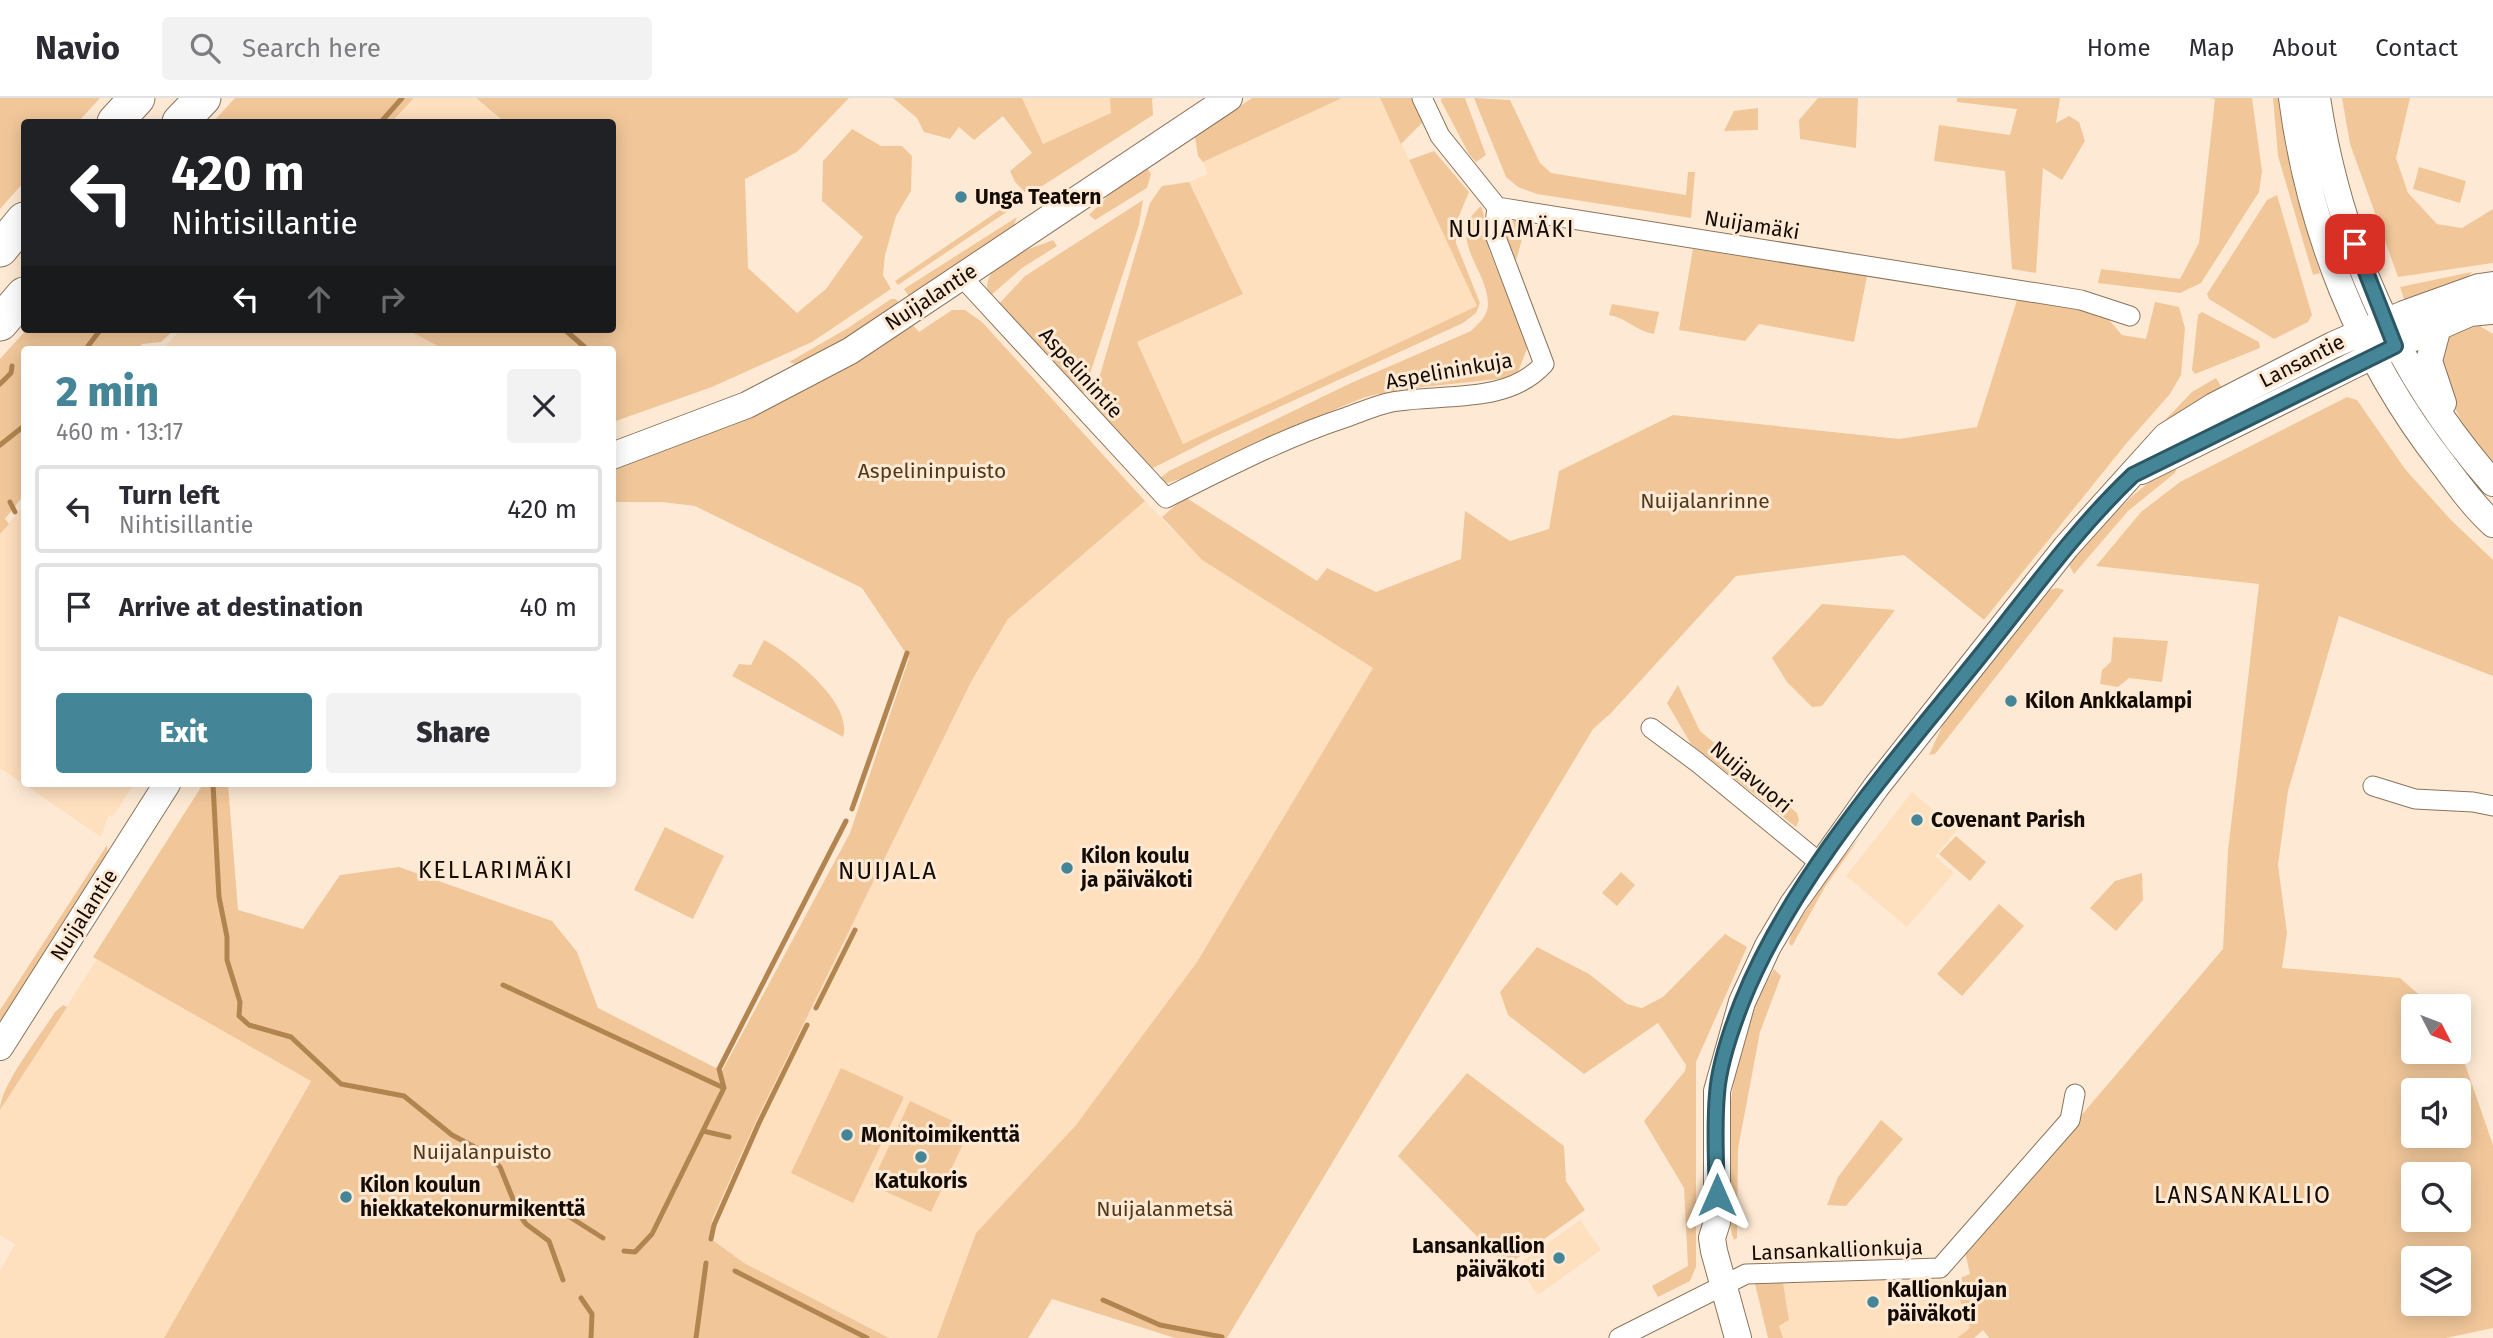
<!DOCTYPE html>
<html lang="en">
<head>
<meta charset="utf-8">
<style>
	body { margin:0; font-family:"Fira Sans",sans-serif; background:#f2f2f3; color:#2b2b33; height:100vh; display:flex; flex-direction:column; font-size:26px; white-space:nowrap }
	* { box-sizing:border-box; margin:0 }
	p { font-size:23px; color:#7c7c81 }
	.icon { flex:none; width:38px; height:38px; fill:none; stroke:currentColor; stroke-width:2; stroke-linecap:round; stroke-linejoin:round }
	.map { position:relative; flex:1; overflow:hidden }
	.drawer { position:absolute; left:21px; top:248px; width:595px; height:441px; display:flex; flex-direction:column; background:#fff; border-radius:7px; box-shadow:0 4px 18px #0003 }
	.drawer>* { flex:none }
	.top-card { position:absolute; left:21px; top:21px; width:595px; height:214px; border-radius:7px; box-shadow:0 4px 18px #0003; background:#202124; color:#fff; overflow:hidden }
	.needle { width:46px; rotate:132deg }
	.tools { position:absolute; left:2401px; top:896px; display:grid; gap:14px }
	.tools a { display:grid; place-items:center; width:70px; height:70px; border-radius:7px; background:#fff; box-shadow:0 4px 18px #0003; font-size:35px }
	.pin { position:absolute; display:grid; place-items:center; width:60px; height:60px; color:#fff; margin:-30px; border-radius:14px; box-shadow:0 4px 10px #0006 }
	.me { position:absolute; width:77px; margin:-38px; rotate:0deg; stroke-linejoin:round; filter:drop-shadow(0 0 5px #0008) }
	.turn { display:flex; align-items:center; gap:24px; height:147px; padding:0 35px; font-size:32px }
	.turn .icon { width:91px; height:91px; stroke-width:2.5 }
	.turn b { display:block; font-size:49px; line-height:60px }
	.lanes { display:flex; align-items:center; height:66px; padding:0 35px; background:#0003; justify-content:center; gap:35px; direction:ltr }
	.lanes .off { opacity:.35 }
	.round { display:grid; place-items:center; flex:none; width:74px; height:74px; border-radius:7px; background:#f2f2f3 }
	.headline { display:flex; align-items:center; justify-content:space-between; height:119px; padding:0 35px }
	h1 { font-size:42px; font-weight:800; line-height:52px; color:#448698 }
	.cta { display:flex; gap:14px; margin-top:auto; padding:14px 35px }
	.cta a { flex:1; height:80px; border-radius:7px; background:#448698; color:#fff; font-size:28px; font-weight:800; line-height:80px; text-align:center }
	.cta a+a { background:#f2f2f3; color:#2b2b33 }
	ul { padding:0; list-style:none }
	li { display:flex; align-items:center; gap:21px; height:88px; margin:0 14px 10px; padding:0 21px; border:4px solid #e1e1e2; border-radius:7px }
	li div { flex:1 }
	li b { display:block; font-size:26px }
	li em { font-style:normal }
	header { display:flex; align-items:center; gap:42px; box-sizing:border-box; height:98px; padding:0 35px; background:#fff; border-bottom:2px solid #e1e1e2 }
	header strong { font-size:33px }
	nav { display:flex; gap:38px; margin-inline-start:auto; font-size:24px }
	.search { width:490px; height:63px; background:#f2f2f3; display:flex; align-items:center; gap:18px; box-sizing:border-box; padding:0 24px; border-radius:7px; color:#7c7c81; font-size:26px }
	.map>svg:first-child { display:block }
	.built { fill:#fedfbe }
	.green { fill:#f1c79a; fill-rule:evenodd }
	.lines { fill:none; stroke-linecap:round; stroke-linejoin:round }
	.stream { stroke:#b28450; stroke-width:5 }
	.street-casing { stroke:#8b745b; stroke-width:21 }
	.secondary-casing { stroke:#8b745b; stroke-width:28 }
	.highway-casing { stroke:#8b745b; stroke-width:37 }
	.street { stroke:#fff; stroke-width:19 }
	.secondary { stroke:#fff; stroke-width:26 }
	.highway { stroke:#fff; stroke-width:35 }
	.route-casing { stroke:#2c5763; stroke-width:18 }
	.route { stroke:#448698; stroke-width:12 }
	.poi-dot { fill:#448698; stroke:#feead4; stroke-width:2.5 }
	.labels { text-anchor:middle; stroke-width:6; stroke-linejoin:round; paint-order:stroke }
	.poi-label { font-size:21px; font-weight:bold; fill:#140c04; stroke:#feead4; text-anchor:start }
	.street-label { font-size:21px; fill:#140c04; stroke:#feead4 }
	.park-label { font-size:21px; fill:#52381a; stroke:#feead4 }
	.neighbourhood-label { font-size:23px; letter-spacing:2px; fill:#140c04; stroke:#feead4 }
	.quarter-label { font-size:24px; letter-spacing:2px; fill:#140c04; stroke:#feead4 }
</style>
</head>
<body>
<header>
<strong>Navio</strong>
<div class="search"><svg class="icon" aria-label="search" viewBox="0 0 24 24"><circle cx="10" cy="10" r="6"/><path d="M15 15l6 6"/></svg>Search here</div>
<nav><a>Home</a><a>Map</a><a>About</a><a>Contact</a></nav>
</header>
<div class="map">
<svg width="2493" height="1240" viewBox="0 0 2493 1240">
	<rect width="100%" height="100%" fill="#feead4"/>
	<path class="built" d="M415,0H475L503,24H393Z
		M1008,0H1156L1045,77Z
		M1342,0H1380L1478,208L1183,346L1137,244L1243,196L1189,84L1208,76L1203,64Z
		M181,231H406L445,252H162Z
		M1145,403L1202,462L1374,569L1197,864L1076,1027L976,1135L937,1240H889L744,1165L710,1140L712,1122L757,1021L971,584L1008,521Z
		M24,407V686H134L114,717L108,718L101,739L0,670V436Z
		M1912,694L1957,732L1935,758L1954,775L1907,829L1846,778Z
		M97,861L311,982L164,1240H0V1173L15,1146L0,1137V1012Z
		M1580,1122L1601,1152L1538,1197L1517,1167Z
		M1869,1182L1953,1183L1970,1230L1957,1240H1783L1779,1228L1789,1222L1783,1185Z"/>
	<path class="green" d="M0,0H100L78,24H24V84L0,111Z
		M235,0H414L392,24H213Z
		M476,0H849L797,54L745,81L748,170L797,215L826,191L863,139L822,103L823,63L852,31L881,48H902L912,58L911,93L896,118L885,157L883,177L891,191L812,244L712,289L613,324L612,252H445L406,231H612V24H504Z
		M893,0H1022L1043,46L1111,15L1110,0H1152L1153,17L1028,97L1015,84L1010,73L1032,55L1003,18L974,42L959,29L950,41L924,34L917,20Z
		M1252,0H1342L1203,64L1198,58L1195,39Z
		M1380,0H1412L1424,23L1401,46Z
		M1442,0H1465L1486,57L1476,64L1469,56L1441,3Z
		M1474,0L1510,2L1540,65L1551,75L1686,97L1688,74H1695L1691,120L1537,96L1518,89L1506,79Z
		M1818,0H1858L1856,50L1800,41L1799,22Z
		M1957,0H2060L2056,25L2069,18L2079,24L2085,43L2062,82L2043,70L2036,175L2012,171L2005,73L1934,63L1939,27L2010,37L2017,11L1957,4Z
		M2209,0H2252L2262,73L2259,94L2201,185L2180,195L2098,185L2101,171L2180,181L2199,145L2215,1Z
		M2273,0H2281C2283,61 2302,117 2320,175L2313,177L2278,58Z
		M2342,0H2410L2396,60L2408,95L2437,126L2462,130L2493,111V165L2398,179L2350,46Z
		M1758,10V32L1724,33L1734,13Z
		M1434,53L1469,94L1456,125V145L1480,205L1476,215L1463,225L1214,339L1151,371L1091,308L1150,105L1162,88L1189,84L1243,196L1137,244L1183,346L1477,208L1409,62Z
		M2419,69L2466,83L2460,105L2413,91Z
		M1147,70L1151,76L1147,90L1095,122L1089,117L1117,89Z
		M2277,97L2312,217L2308,224L2274,241L2209,201L2207,196L2267,102Z
		M1143,102L1139,127L1083,297L997,208L1025,178Z
		M1007,107L1011,111L898,187L895,183Z
		M1481,108L1487,128L1489,152L1528,248L1518,274L1507,280L1414,290C1398,298 1381,293 1363,300C1337,311 1310,321 1284,333C1246,351 1208,374 1167,385L1159,381L1169,373L1351,285L1471,233C1478,226 1488,218 1488,206C1488,171 1444,139 1481,108Z
		M1017,119L1012,132L910,200L904,191Z
		M1518,119L1527,123L1514,170C1507,150 1497,133 1518,119Z
		M1053,142L1057,148L1022,170L989,199C977,164 1029,152 1053,142Z
		M1693,151L1867,178L1854,244L1759,226L1745,243L1679,232Z
		M2472,174C2465,186 2421,205 2404,201L2400,189Z
		M891,201H896L900,206L801,268L789,264L848,230Z
		M2017,202L2103,215L2122,237L2146,241L2155,204L2179,209L2185,230L2181,277L2170,296L2125,347L1984,522L1904,457L1736,478L1611,615L1593,631L1227,1240H1175L1052,1201L1028,1240H937L976,1135L1076,1027L1197,864L1373,570L1202,462L1162,419L1185,399L1317,483L1327,470L1376,494L1461,461L1465,413L1510,443L1549,431L1559,373L1673,317L1899,341L1977,329Z
		M1612,206L1659,214L1654,236C1636,233 1627,220 1609,217Z
		M952,212H965L982,224L1145,403L1008,521L971,584L757,1021L712,1122L710,1140L744,1165L889,1240H164L311,983L93,859L203,686H228L238,812L303,831L340,777L399,769L552,823L577,854L598,910L722,973L850,735L909,560L862,490L695,408L662,404H613V367L912,226L919,234Z
		M2202,214L2259,244L2260,250L2195,276L2192,272L2198,217Z
		M2463,228H2480L2493,236V364L2464,329L2436,271L2448,238Z
		M27,231H175L161,244L142,246L137,252H24V397L5,421L9,426L0,436V261Z
		M2216,280L2222,290L2165,327V322L2192,294Z
		M2347,299L2357,302L2405,371L2450,421L2493,462V578L2339,518L2288,693L2278,767L2287,835L2282,870L2400,880L2432,908H2413V954H2459V949L2493,1047V1230L2446,1240H1989L1983,1232L1974,1240H1957L1970,1230L1953,1183L1970,1176L1965,1154L2223,851L2228,753L2259,486L2096,468L2141,414L2180,384ZM2413,992H2459V1038H2413ZM2413,1076H2459V1122H2413ZM2413,1160H2459V1206H2413Z
		M2178,365L2175,375L2128,413L2074,476L2069,467C2101,428 2133,391 2178,365Z
		M2057,490L2064,492L2058,500L1935,656L1929,657L1945,622L2033,510L2049,492Z
		M1822,506L1895,512L1822,608L1812,609L1787,584L1772,560Z
		M2113,539L2168,543L2162,584L2129,580L2118,589L2100,586L2102,572L2111,564Z
		M764,542C790,555 854,605 843,639L732,578L739,566L751,567Z
		M1678,587L1700,633L1797,715L1799,722L1796,729L1691,646L1667,605Z
		M665,729L724,758L693,821L634,792Z
		M1956,738L1986,764L1970,783L1939,756Z
		M1860,739L1825,789L1792,848L1789,845L1792,834L1833,771Z
		M107,747L108,757L0,925V912Z
		M1621,774L1635,787L1617,808L1602,795Z
		M2142,775L2143,802L2116,833L2090,810L2115,783Z
		M1999,806L2024,828L1962,898L1937,876Z
		M1725,836L1747,849L1696,964V1169L1690,1183L1658,1199L1652,1188L1688,1168L1684,1090L1644,1023L1685,973L1686,967L1658,925L1584,976L1508,917L1500,894L1537,849L1589,876L1627,906L1642,910L1663,899Z
		M1774,871L1781,878L1760,934L1738,1051L1737,1140L1734,1142C1728,1129 1730,1109 1729,1094C1724,1016 1734,939 1774,871Z
		M63,907L67,909L0,1012C0,987 41,937 55,914Z
		M841,970L904,999L853,1105L791,1075Z
		M1467,975L1564,1048L1566,1083L1585,1112L1506,1168L1398,1058Z
		M910,1003L970,1031L931,1114L871,1087Z
		M1881,1022L1903,1041L1846,1108L1827,1107L1838,1079Z
		M1783,1185L1789,1222L1779,1228L1783,1240H1768L1755,1186Z"/>
	<g class="lines">
		<path class="stream" d="M381,24L402,0
			M564,231L588,252
			M85,252L101,231
			M0,286L11,275L12,268
			M0,347L24,328
			M10,404L15,414
			M213,686L219,799L227,839V862L240,904L239,918L249,927L291,939L341,986L404,998L452,1037L486,1055L500,1069L519,1116L526,1126L549,1143L563,1182
			M852,711L907,555
			M503,887L724,990
			M816,910L855,832
			M703,1033L729,1039
			M565,1116L603,1140
			M711,1141L714,1127L759,1025L807,927
			M624,1153L635,1154L652,1136L724,990L719,971L846,723
			M735,1173L867,1240
			M581,1200L592,1216L591,1240
			M1103,1202L1160,1227L1222,1239
			M696,1240L706,1165"/>
		<defs>
			<path id="street" d="M1422,0L1440,38L1497,109L2081,202L2130,218
				M962,179L1166,400C1226,370 1283,340 1347,319C1361,314 1377,307 1392,304C1442,295 1507,307 1544,266L1494,134L1497,109
				M1651,630L1697,664L1820,765
				M2373,688L2415,701L2473,704L2493,708
				M1619,1240L1746,1176L1940,1170L2070,1022L2075,996"/>
			<path id="secondary" d="M2292,0C2309,132 2360,260 2442,365C2458,386 2473,408 2493,426
				M2317,0C2339,143 2397,277 2493,385
				M2438,229L2429,263L2443,305
				M612,358L747,307L850,253L1229,0
				M2141,373L2372,258L2470,215L2490,213
				M0,949L167,686
				M1738,1240L1714,1153L1712,1140L1717,1124V993L1742,904L1768,848L1793,806L1876,689L2066,449L2166,338L2214,308L2333,247L2404,216L2479,189L2493,187"/>
			<path id="highway" d="M115,24L137,0
				M180,24L203,0
				M0,151L24,122
				M0,225L24,197"/>
		</defs>
		<use href="#street" class="street-casing"/>
		<use href="#secondary" class="secondary-casing"/>
		<use href="#highway" class="highway-casing"/>
		<use href="#street" class="street"/>
		<use href="#secondary" class="secondary"/>
		<use href="#highway" class="highway"/>
	</g>
	<g class="lines">
		<defs>
			<path id="route" d="M1717,1097C1716,1063 1714,1029 1717,996C1719,966 1731,932 1742,904C1791,781 1893,666 1976,563C2027,500 2074,433 2133,377L2395,248L2355,146"/>
		</defs>
		<use href="#route" class="route-casing"/>
		<use href="#route" class="route"/>
	</g>
	<g class="poi-dot">
		<circle cx="961" cy="99" r="7"/>
		<circle cx="2011" cy="603" r="7"/>
		<circle cx="1917" cy="722" r="7"/>
		<circle cx="1067" cy="770" r="7"/>
		<circle cx="847" cy="1037" r="7"/>
		<circle cx="921" cy="1059" r="7"/>
		<circle cx="346" cy="1099" r="7"/>
		<circle cx="1559" cy="1160" r="7"/>
		<circle cx="1873" cy="1204" r="7"/>
	</g>
	<g class="labels">
		<g class="poi-label">
			<text x="975" y="106">Unga Teatern</text>
			<text x="2025" y="610">Kilon Ankkalampi</text>
			<text x="1931" y="729">Covenant Parish</text>
			<text x="1081" y="765">Kilon koulu<tspan x="1081" dy="24">ja päiväkoti</tspan></text>
			<text x="861" y="1044">Monitoimikenttä</text>
			<text x="921" y="1090" text-anchor="middle">Katukoris</text>
			<text x="360" y="1094">Kilon koulun<tspan x="360" dy="24">hiekkatekonurmikenttä</tspan></text>
			<text x="1545" y="1155" text-anchor="end">Lansankallion<tspan x="1545" dy="24">päiväkoti</tspan></text>
			<text x="1887" y="1199">Kallionkujan<tspan x="1887" dy="24">päiväkoti</tspan></text>
		</g>
		<g class="street-label">
			<text transform="translate(1752 127) rotate(9)" y="7">Nuijamäki</text>
			<text transform="translate(931 199) rotate(-33)" y="7">Nuijalantie</text>
			<text transform="translate(2302 263) rotate(-27)" y="7">Lansantie</text>
			<text transform="translate(1449 273) rotate(-10)" y="7">Aspelininkuja</text>
			<text transform="translate(1081 275) rotate(48)" y="7">Aspelinintie</text>
			<text transform="translate(1751 679) rotate(40)" y="7">Nuijavuori</text>
			<text transform="translate(84 817) rotate(-57)" y="7">Nuijalantie</text>
			<text transform="translate(1837 1152) rotate(-2)" y="7">Lansankallionkuja</text>
		</g>
		<g class="park-label">
			<text x="932" y="380">Aspelininpuisto</text>
			<text x="1705" y="410">Nuijalanrinne</text>
			<text x="482" y="1061">Nuijalanpuisto</text>
			<text x="1165" y="1118">Nuijalanmetsä</text>
		</g>
		<g class="neighbourhood-label">
			<text x="1512" y="139">NUIJAMÄKI</text>
			<text x="496" y="780">KELLARIMÄKI</text>
			<text x="2243" y="1105">LANSANKALLIO</text>
		</g>
		<g class="quarter-label">
			<text x="888" y="781">NUIJALA</text>
		</g>
	</g>
</svg>
<div class="tools">
<a><svg class="needle" viewBox="-14 -14 28 28"><path d="M0-13l5 13h-10z" fill="#e53935"/><path d="M0 13l5-13h-10z" fill="#7c7c81"/></svg></a>
<a><svg class="icon" aria-label="sound" viewBox="0 0 24 24"><path d="M4 9h4l5-4v14l-5-4H4zM17 9q2 3 0 6"/></svg></a>
<a><svg class="icon" aria-label="search" viewBox="0 0 24 24"><circle cx="10" cy="10" r="6"/><path d="M15 15l6 6"/></svg></a>
<a><svg class="icon" aria-label="layers" viewBox="0 0 24 24"><path d="M12 4l9 5-9 5-9-5zM3 14l9 5 9-5"/></svg></a>
</div>
<div class="pin" style="left:2355px;top:146px;background:#d93025"><svg class="icon" aria-label="arrive" viewBox="0 0 24 24"><path d="M6 21V4h12l-3 4 3 4H6"/></svg></div>
<svg class="me" style="left:1717px;top:1097px" viewBox="-20 -20 40 40"><path d="M0-17L14 15 0 8-14 15z" fill="#448698" stroke="#fff" stroke-width="4"/></svg>
<div class="top-card">
<div class="turn"><svg class="icon" aria-label="left" viewBox="0 0 24 24"><path d="M17 20v-9H6M10 6l-5 5 5 5"/></svg><div><b>420 m</b>Nihtisillantie</div></div>
<div class="lanes"><svg class="icon" aria-label="left" viewBox="0 0 24 24"><path d="M17 20v-9H6M10 6l-5 5 5 5"/></svg><svg class="icon off" aria-label="ahead" viewBox="0 0 24 24"><path d="M12 20V5M6 11l6-6 6 6"/></svg><svg class="icon off" aria-label="right" viewBox="0 0 24 24"><path d="M7 20v-9h11M14 6l5 5-5 5"/></svg></div>
</div>
<section class="drawer">
<div class="headline"><div><h1>2 min</h1><p>460 m · 13:17</p></div><a class="round"><svg class="icon" aria-label="close" viewBox="0 0 24 24"><path d="M6 6l12 12M18 6L6 18"/></svg></a></div>
<ul>
<li><svg class="icon" aria-label="left" viewBox="0 0 24 24"><path d="M17 20v-9H6M10 6l-5 5 5 5"/></svg><div><b>Turn left</b><p>Nihtisillantie</p></div><em>420 m</em></li>
<li><svg class="icon" aria-label="arrive" viewBox="0 0 24 24"><path d="M6 21V4h12l-3 4 3 4H6"/></svg><div><b>Arrive at destination</b></div><em>40 m</em></li>
</ul>
<div class="cta"><a>Exit</a><a>Share</a></div>
</section>
</div>
</body>
</html>
